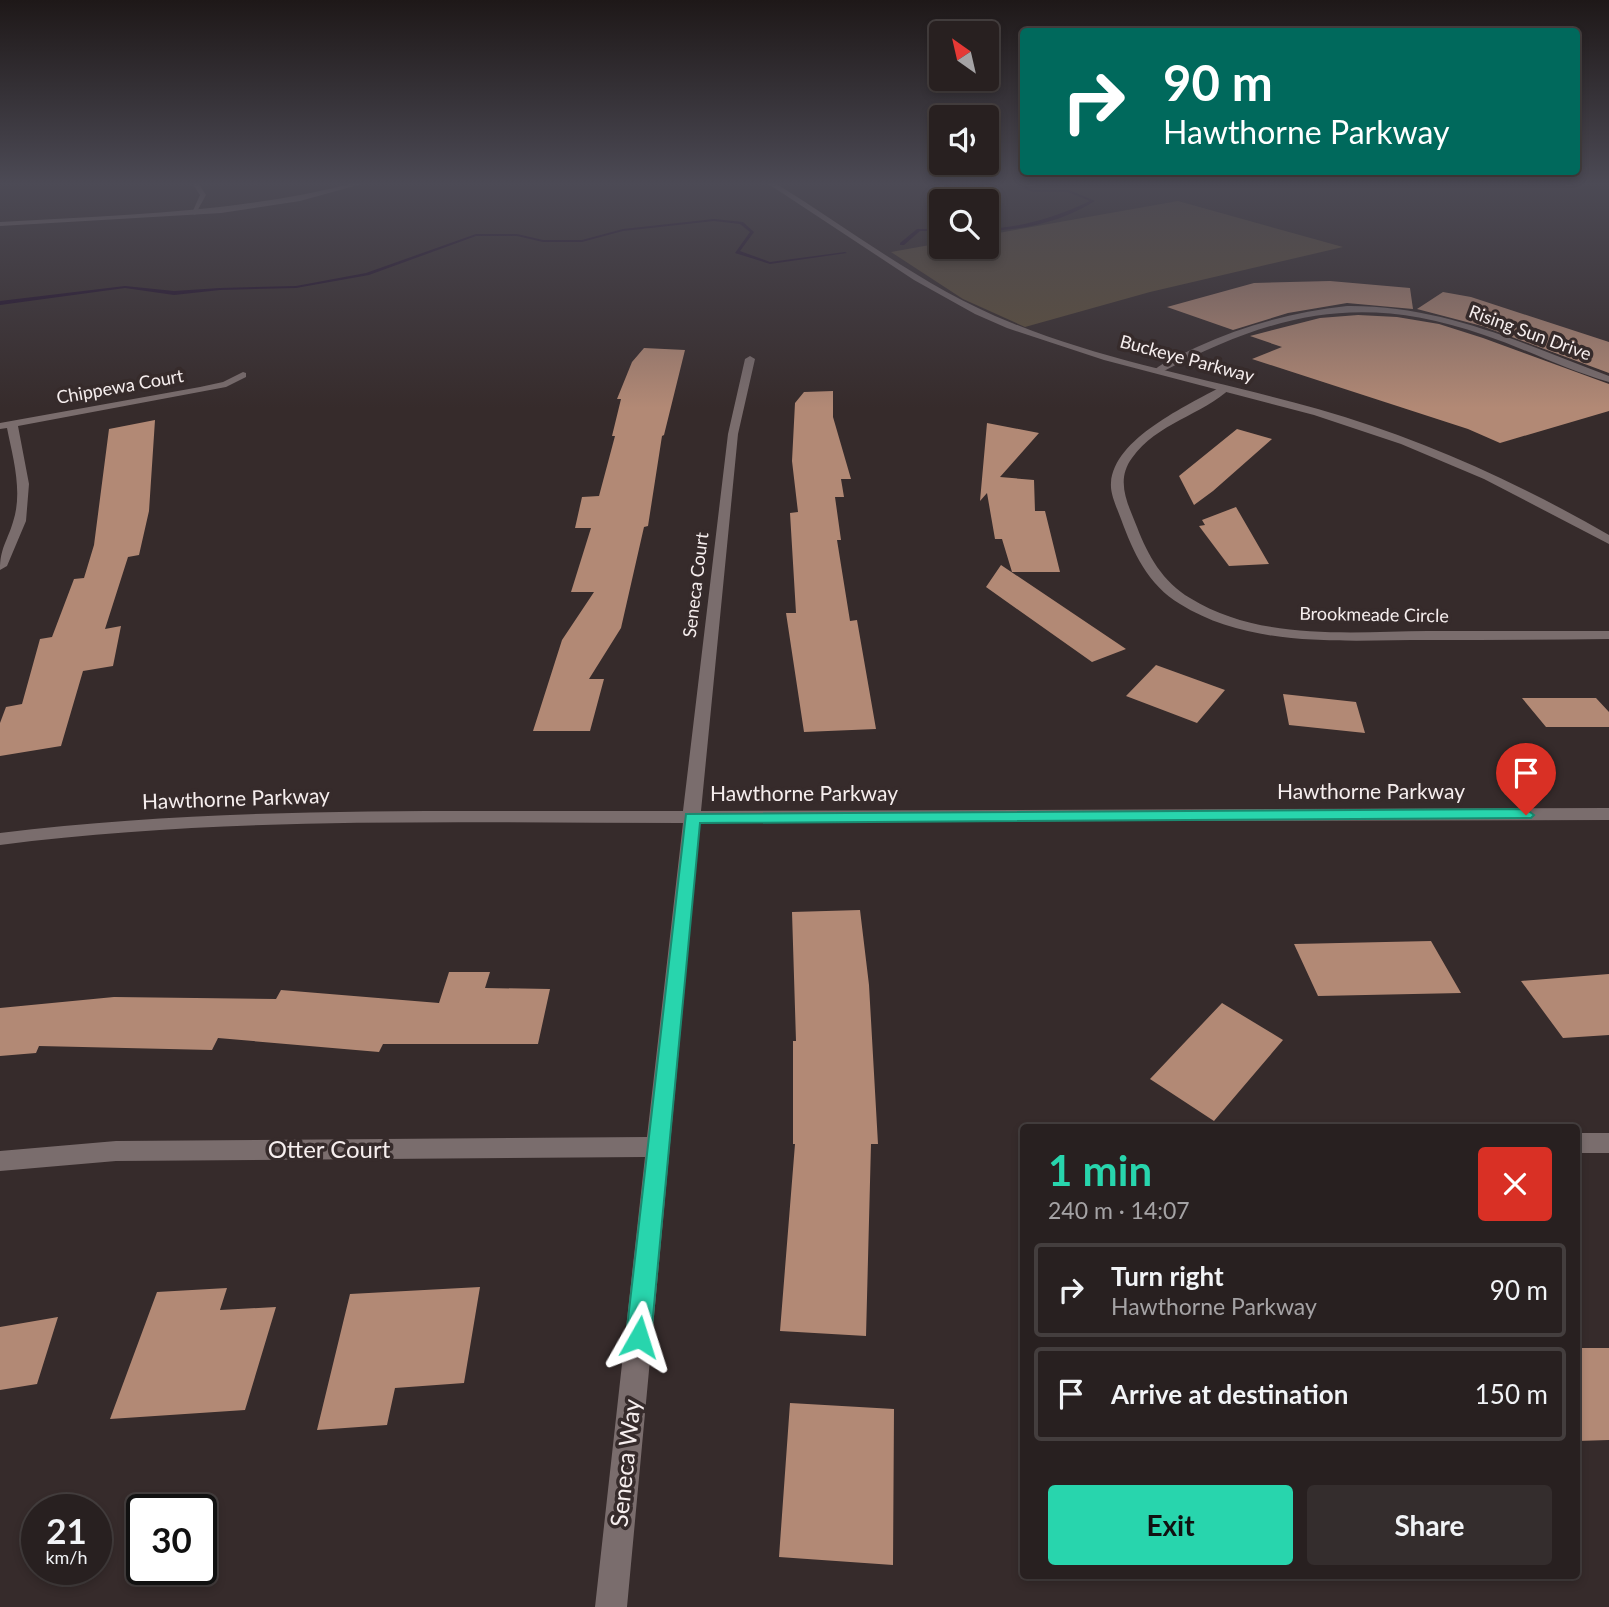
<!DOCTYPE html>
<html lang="en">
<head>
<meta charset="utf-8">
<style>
	body { margin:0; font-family:Lato,sans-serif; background:#342d2d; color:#f1f3f6; height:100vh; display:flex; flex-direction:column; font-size:26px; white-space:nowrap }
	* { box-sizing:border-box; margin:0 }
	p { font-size:23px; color:#a5a3a5 }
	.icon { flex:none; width:38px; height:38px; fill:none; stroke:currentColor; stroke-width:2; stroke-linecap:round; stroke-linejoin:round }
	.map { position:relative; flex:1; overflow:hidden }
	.panel { position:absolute; left:1020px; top:1124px; width:560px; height:455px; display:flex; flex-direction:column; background:#282020; border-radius:7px; box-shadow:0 4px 10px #0003,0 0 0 2px #443e3e }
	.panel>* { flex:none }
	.top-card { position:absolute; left:1020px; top:28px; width:560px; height:147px; border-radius:7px; box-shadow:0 4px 10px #0003,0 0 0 2px #443e3e; background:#00695c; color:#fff; overflow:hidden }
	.needle { width:46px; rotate:326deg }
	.fabs { position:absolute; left:929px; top:21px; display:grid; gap:14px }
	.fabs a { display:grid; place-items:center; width:70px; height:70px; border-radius:7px; background:#282020; box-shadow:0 4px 10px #0003,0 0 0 2px #443e3e; font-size:35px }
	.speed { position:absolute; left:21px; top:1494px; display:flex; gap:14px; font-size:35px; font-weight:700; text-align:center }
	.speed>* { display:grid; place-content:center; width:91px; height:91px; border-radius:50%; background:#282020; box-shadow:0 4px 10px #0003,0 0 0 2px #443e3e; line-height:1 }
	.speed small { font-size:18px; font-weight:400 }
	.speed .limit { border:4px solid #111; border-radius:10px; background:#fff; color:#111 }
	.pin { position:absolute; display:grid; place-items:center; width:60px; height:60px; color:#fff; margin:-72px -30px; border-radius:50% 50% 50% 0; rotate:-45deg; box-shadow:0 0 7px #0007 }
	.pin .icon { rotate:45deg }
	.me { position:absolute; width:77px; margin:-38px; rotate:6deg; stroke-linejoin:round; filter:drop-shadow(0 0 5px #0008) }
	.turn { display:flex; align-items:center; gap:24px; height:147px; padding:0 28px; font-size:32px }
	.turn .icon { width:91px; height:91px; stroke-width:2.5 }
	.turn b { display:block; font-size:49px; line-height:60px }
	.round { display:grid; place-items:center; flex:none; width:74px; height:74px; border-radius:7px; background:#342d2d }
	.summary { display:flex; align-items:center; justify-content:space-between; height:119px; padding:0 28px }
	h1 { font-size:42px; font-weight:700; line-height:52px; color:#28d5ad }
	.button { display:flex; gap:14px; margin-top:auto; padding:14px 28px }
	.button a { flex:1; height:80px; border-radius:7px; background:#28d5ad; color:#111; font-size:28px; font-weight:700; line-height:80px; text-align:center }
	.button a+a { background:#342d2d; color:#f1f3f6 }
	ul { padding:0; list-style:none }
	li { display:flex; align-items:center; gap:21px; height:94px; margin:0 14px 10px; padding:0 14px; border:4px solid #443e3e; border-radius:7px }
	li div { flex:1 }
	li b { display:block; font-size:26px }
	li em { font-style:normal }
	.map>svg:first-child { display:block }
	.green { fill:#5f503a }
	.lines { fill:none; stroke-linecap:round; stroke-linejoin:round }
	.stream { fill:#1f0c28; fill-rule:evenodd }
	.building { fill:#b28975 }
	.minor { fill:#7a6d6d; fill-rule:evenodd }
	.tertiary { fill:#7a6d6d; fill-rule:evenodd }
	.route { fill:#28d5ad; stroke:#1a8a70; stroke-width:2 }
	.labels { text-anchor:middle; stroke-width:7; stroke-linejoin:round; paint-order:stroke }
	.far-street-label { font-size:18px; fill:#f6eeee; stroke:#362b2b }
	.street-label { font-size:21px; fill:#f6eeee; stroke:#362b2b }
	.near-street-label { font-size:24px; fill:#f6eeee; stroke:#362b2b }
</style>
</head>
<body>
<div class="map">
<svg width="1609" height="1607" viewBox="0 0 1609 1607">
	<rect width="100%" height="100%" fill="#362b2b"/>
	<path class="green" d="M1178,201L1343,247L1150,292L1025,327L963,299L891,252L941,243L942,247H987V235Z"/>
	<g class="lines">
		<path class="stream" d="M1017,183H1021L1020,185L1034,190H1069L1095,201C1063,221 1025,230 987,231V229C1024,227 1056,217 1090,201L1068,192H1034L1017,187Z
			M714,219L743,222L754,232L740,251L770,262L845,252L847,253L770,264L735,253L750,232L740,224L714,221L623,231L582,242H543L517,236H476L369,275L296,288L220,290L174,295L125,288L0,305V301L125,286L174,291L220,288L296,286L366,273L476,234H517L543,240H582L623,229Z
			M917,229H942V231H920L904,245H900V243Z"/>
	</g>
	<path class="building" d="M1330,281L1410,288L1413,309L1347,303L1288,313L1233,330L1167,307L1254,283Z
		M1443,292L1471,297L1609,342V373L1482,326L1417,309Z
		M1358,315L1397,317L1439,324L1483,338L1609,384V411L1500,443L1468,429L1252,359L1282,347L1250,336L1320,318Z
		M644,348L685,350L664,435L662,436L648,526L644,527L621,628L589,679H604L590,731H533L562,640L594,592H571L591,528H575L582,497L599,496L615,436H612L621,399H617L632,362Z
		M833,391V417L851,479H841L844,497H835L841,540H837L850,621L857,620L876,729L804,732L786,613H796L790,513L798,512L792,461L795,403L804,392Z
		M155,420L149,511L139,555L128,557L105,629L121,626L113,666L83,671L61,746L0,756V723L6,707L22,704L40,639L52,637L74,579L84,578L94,545L109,429Z
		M987,423L1039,433L1000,477L1034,480L1035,511H1045L1060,572H1012L1002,539H995L987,493L980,501Z
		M1237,429L1272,439L1213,491L1194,505L1179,476Z
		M1236,507L1269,564L1229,566L1199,526L1205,525L1202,520Z
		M1001,565L1126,649L1092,662L986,587Z
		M1156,665L1225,690L1197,723L1126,696Z
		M1283,694L1356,702L1365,733L1289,725Z
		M1522,698H1596L1609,712V727H1546Z
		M860,910L869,985L878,1144H871L866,1336L780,1331L795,1144H793V1041H796L792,912Z
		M1431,941L1461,993L1318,996L1294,944Z
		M449,972H490L485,988L550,989L538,1044H383L379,1052L218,1038L212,1050L39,1046L36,1053L0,1056V1008L114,997L276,999L281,990L439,1003Z
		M1609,974V1035L1563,1038L1521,981Z
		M1222,1003L1283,1040L1214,1121L1150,1079Z
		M480,1287L464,1383L395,1388L387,1425L317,1430L350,1294Z
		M227,1288L220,1310L276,1307L245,1410L110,1419L157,1292Z
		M58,1317L37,1384L0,1390V1327Z
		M1577,1348H1609V1440L1577,1441Z
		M790,1403L894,1409L893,1565L779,1557Z"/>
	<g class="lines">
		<path class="minor" d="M192,183H198L206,195L195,215L192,213L200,195Z
			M1347,306C1442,305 1522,343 1609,376V382C1566,370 1526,349 1484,335C1361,292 1275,313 1162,372L1154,370C1166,360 1183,354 1197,347C1245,325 1294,312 1347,306Z
			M750,356L755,359L738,434L701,811L1609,808V820L700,822L627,1607H595L645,1157L116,1161L0,1171V1151L116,1141L647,1137L683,823C455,823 226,816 0,845V833C227,805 455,812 683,811L728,434L745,359Z
			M243,372L246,373V377L226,387L18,426L29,484L26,521L7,566L0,570C0,548 7,542 13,522C23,492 13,458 7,428L0,429V423L200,387L223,382Z
			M1222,386L1231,388C1202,415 1157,423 1132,458C1115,481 1128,504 1137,527C1148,556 1163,582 1190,598C1259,641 1350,632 1428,631C1489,631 1549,631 1609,631V639C1549,640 1489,640 1429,640C1347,640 1252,649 1180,604C1148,585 1133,552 1121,519C1117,508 1110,494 1111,483C1114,438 1187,406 1222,386Z
			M1577,1133H1609V1153H1577Z"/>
		<path class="tertiary" d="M354,183H365L300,201L221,213L0,226V222C119,215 238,213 354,183Z
			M767,183H775C853,231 926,289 1012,323C1110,363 1216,380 1318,409C1420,438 1517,482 1609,535V544L1484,479L1401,444L1314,415L1104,360L1007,328L975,314L914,280Z"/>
	</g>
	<linearGradient id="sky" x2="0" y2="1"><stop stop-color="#1e1818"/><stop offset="0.45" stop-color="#4c4a55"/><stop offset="1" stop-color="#4c4a55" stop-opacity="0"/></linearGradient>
	<rect width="1609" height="408" fill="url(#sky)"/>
	<path class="route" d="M1526,809L1534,815L1531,818L700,823L651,1337L647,1345L639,1349L630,1345L626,1337L686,814Z"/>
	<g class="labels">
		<g class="far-street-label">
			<text transform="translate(1530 333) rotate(20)" y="6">Rising Sun Drive</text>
			<text transform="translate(1187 359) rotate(15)" y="6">Buckeye Parkway</text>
			<text transform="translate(120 387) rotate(-10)" y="6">Chippewa Court</text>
			<text transform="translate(696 585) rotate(-83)" y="6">Seneca Court</text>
			<text transform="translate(1374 615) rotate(1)" y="6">Brookmeade Circle</text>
		</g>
		<g class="street-label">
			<text x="1371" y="799">Hawthorne Parkway</text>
			<text x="804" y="801">Hawthorne Parkway</text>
			<text transform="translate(236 799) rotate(-2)" y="7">Hawthorne Parkway</text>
		</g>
		<g class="near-street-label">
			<text x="329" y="1158">Otter Court</text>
			<text transform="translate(626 1463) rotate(-84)" y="8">Seneca Way</text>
		</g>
	</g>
</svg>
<div class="fabs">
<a><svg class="needle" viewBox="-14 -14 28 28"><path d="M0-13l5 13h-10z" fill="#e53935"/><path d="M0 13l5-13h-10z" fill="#a5a3a5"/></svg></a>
<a><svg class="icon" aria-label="sound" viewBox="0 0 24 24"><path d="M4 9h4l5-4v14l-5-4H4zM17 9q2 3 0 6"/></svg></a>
<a><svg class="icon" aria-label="search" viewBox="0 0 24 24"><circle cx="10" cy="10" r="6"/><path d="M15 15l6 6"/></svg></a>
</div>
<div class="speed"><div>21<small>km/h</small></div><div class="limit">30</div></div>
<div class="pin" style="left:1526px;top:815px;background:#d93025"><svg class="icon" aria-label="arrive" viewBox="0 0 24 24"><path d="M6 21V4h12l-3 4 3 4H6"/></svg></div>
<svg class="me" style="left:639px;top:1337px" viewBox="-20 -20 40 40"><path d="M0-17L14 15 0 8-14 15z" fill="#28d5ad" stroke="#fff" stroke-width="4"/></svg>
<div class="top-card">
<div class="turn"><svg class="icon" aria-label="right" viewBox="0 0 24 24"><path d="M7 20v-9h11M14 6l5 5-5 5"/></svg><div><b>90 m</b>Hawthorne Parkway</div></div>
</div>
<section class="panel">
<div class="summary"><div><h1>1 min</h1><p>240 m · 14:07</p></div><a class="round" style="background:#d93025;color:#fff"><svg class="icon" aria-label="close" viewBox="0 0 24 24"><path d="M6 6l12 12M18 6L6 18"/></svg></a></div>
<ul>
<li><svg class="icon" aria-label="right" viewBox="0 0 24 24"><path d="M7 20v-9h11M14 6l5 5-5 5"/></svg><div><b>Turn right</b><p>Hawthorne Parkway</p></div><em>90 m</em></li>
<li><svg class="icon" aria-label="arrive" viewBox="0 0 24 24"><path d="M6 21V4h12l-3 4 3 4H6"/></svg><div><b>Arrive at destination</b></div><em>150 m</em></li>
</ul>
<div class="button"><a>Exit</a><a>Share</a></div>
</section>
</div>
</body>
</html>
